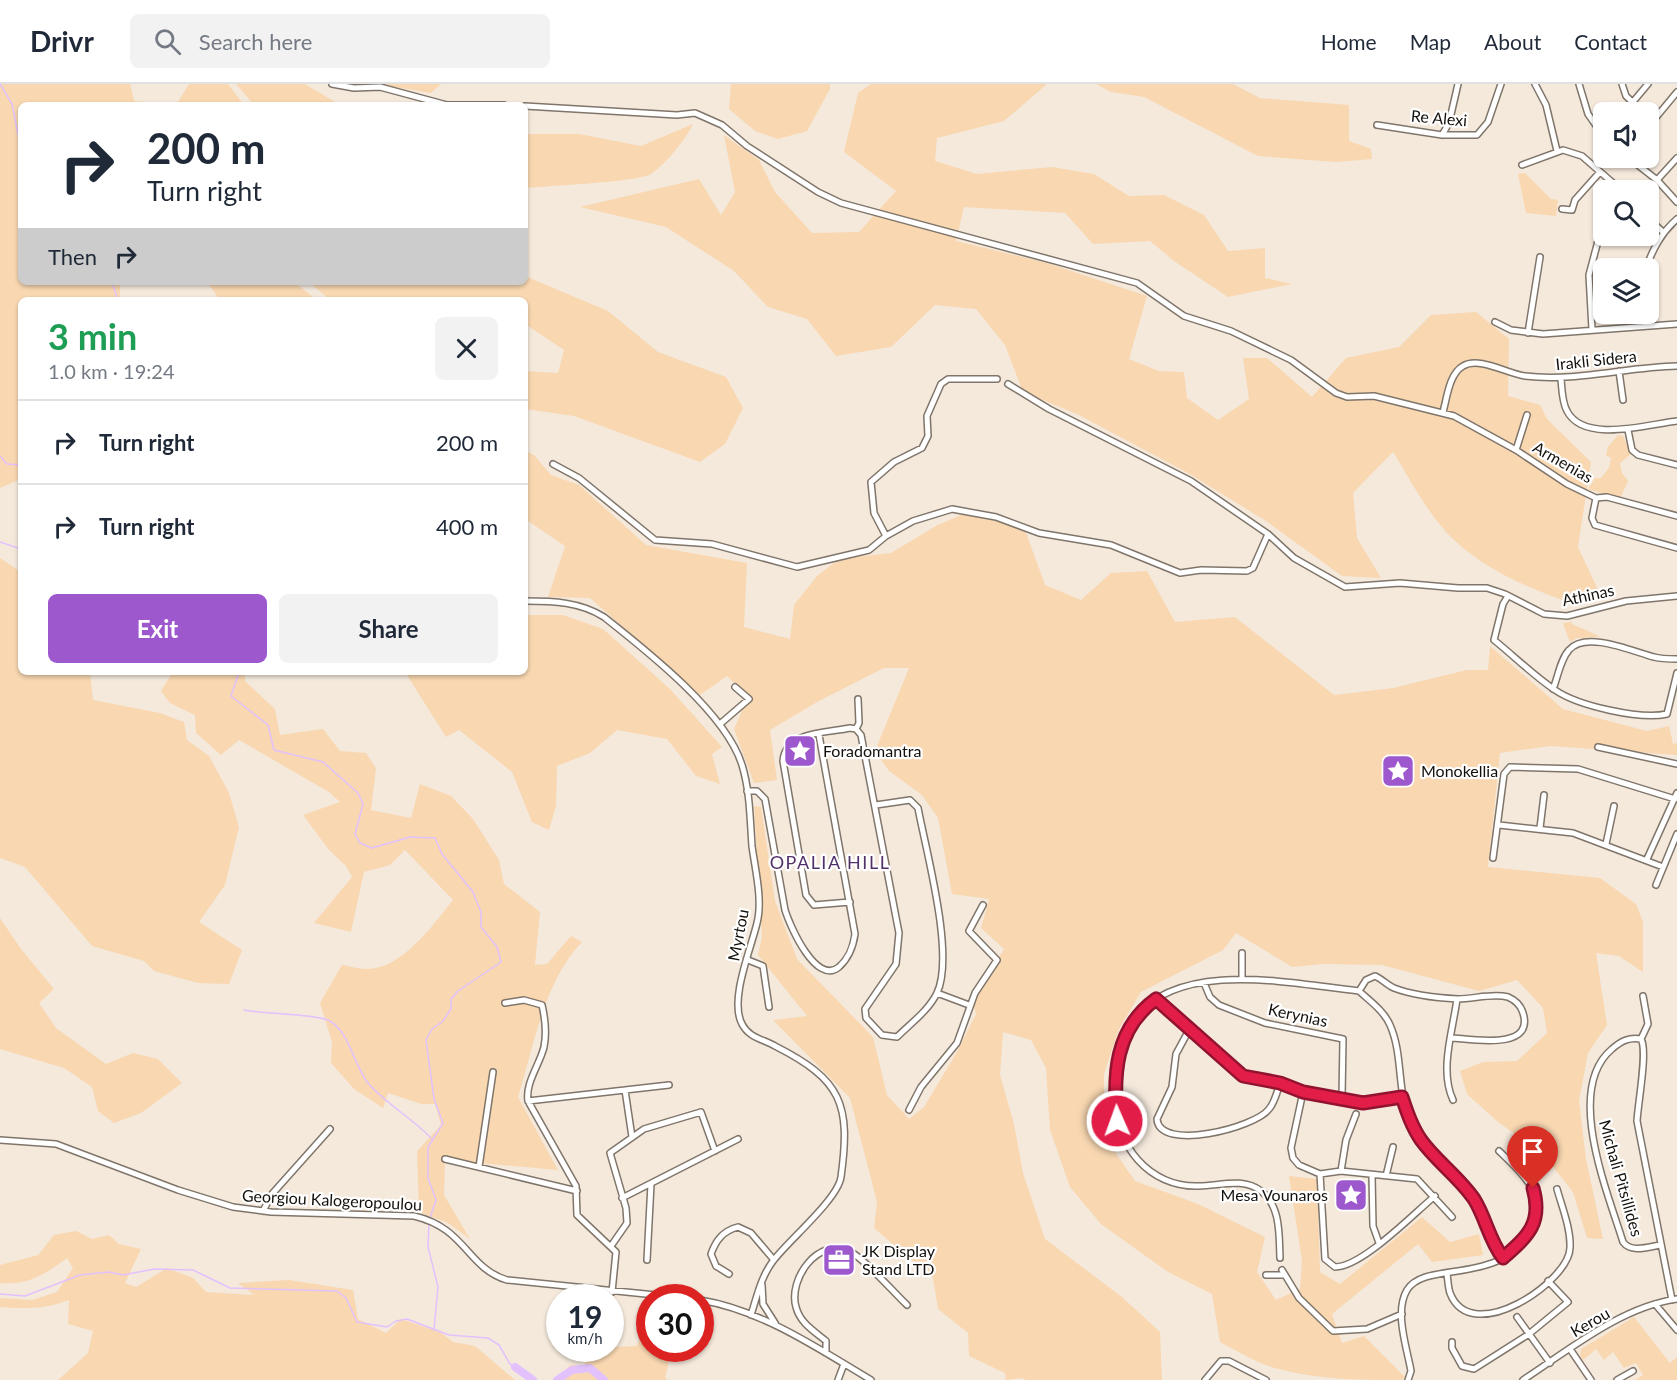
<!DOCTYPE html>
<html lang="en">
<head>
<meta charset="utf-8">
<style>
	body { margin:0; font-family:Lato,sans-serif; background:#f2f2f3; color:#1f2937; height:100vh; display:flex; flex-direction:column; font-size:22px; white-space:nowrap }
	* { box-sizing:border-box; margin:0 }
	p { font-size:20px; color:#747a83 }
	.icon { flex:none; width:33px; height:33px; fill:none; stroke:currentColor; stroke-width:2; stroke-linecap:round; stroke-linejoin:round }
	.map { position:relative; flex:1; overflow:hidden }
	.drawer { position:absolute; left:18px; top:213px; width:510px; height:378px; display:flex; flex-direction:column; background:#fff; border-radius:9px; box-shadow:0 2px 4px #0004 }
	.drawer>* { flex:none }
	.hud { position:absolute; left:18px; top:18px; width:510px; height:183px; border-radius:9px; box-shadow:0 2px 4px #0004; background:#fff; color:#1f2937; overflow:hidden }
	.controls { position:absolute; left:1593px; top:18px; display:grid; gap:12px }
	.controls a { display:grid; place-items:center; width:66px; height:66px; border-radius:9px; background:#fff; box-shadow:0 2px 4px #0004; font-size:30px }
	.speed { position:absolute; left:546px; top:1200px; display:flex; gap:12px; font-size:30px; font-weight:700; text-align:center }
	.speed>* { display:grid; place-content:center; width:78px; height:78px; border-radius:50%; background:#fff; box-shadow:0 2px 4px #0004; line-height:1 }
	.speed small { font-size:15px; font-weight:400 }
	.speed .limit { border:9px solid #d22; background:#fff; color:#111 }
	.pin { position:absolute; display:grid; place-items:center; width:51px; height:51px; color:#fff; margin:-62px -26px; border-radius:50% 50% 50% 0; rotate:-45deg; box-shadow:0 0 6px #0007 }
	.pin .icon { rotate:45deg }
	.me { position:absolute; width:66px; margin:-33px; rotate:358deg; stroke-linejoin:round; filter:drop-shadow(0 0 4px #0008) }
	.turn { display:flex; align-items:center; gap:21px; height:126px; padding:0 30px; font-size:27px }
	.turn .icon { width:78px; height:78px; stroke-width:2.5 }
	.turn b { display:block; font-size:42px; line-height:51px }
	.then { display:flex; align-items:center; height:57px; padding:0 30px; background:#0003; gap:12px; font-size:22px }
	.round { display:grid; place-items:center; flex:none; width:63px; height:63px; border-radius:9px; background:#f2f2f3 }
	.headline { display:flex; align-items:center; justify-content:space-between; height:102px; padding:0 30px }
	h1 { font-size:36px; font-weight:700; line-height:45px; color:#1e9e55 }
	.cta { display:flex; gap:12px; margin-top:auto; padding:12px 30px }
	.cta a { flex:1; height:69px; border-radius:9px; background:#9d58cd; color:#fff; font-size:24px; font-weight:700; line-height:69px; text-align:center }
	.cta a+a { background:#f2f2f3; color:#1f2937 }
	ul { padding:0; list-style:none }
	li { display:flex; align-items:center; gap:18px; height:84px; padding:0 30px; border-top:2px solid #e0e1e3 }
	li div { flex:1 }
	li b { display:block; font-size:22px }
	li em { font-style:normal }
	header { display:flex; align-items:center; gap:36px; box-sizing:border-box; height:84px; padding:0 30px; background:#fff; border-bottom:2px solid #e0e1e3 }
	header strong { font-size:28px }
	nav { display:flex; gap:33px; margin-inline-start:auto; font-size:21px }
	.search { width:420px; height:54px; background:#f2f2f3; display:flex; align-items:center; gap:15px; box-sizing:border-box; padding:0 21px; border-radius:9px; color:#747a83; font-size:22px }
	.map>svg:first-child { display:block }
	.green { fill:#f8d7b1 }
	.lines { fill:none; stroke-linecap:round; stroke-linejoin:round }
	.stream { stroke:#e2c1fd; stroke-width:1.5 }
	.river { stroke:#e2c1fd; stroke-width:8 }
	.minor-casing { stroke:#7f756a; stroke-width:8 }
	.minor { stroke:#fff; stroke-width:5 }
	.route-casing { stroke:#92132f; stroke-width:15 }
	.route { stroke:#e11d48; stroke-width:10 }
	.labels { text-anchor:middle; stroke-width:4.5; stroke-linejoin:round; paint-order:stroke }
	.street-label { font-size:16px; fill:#14100b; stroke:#fff }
	.poi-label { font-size:16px; fill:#14100b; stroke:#fff; text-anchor:start }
	.neighbourhood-label { font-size:18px; letter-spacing:1.5px; fill:#52316a; stroke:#fff }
</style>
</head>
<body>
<header>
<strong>Drivr</strong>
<div class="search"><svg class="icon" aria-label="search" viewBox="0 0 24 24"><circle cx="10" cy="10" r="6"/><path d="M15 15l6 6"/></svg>Search here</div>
<nav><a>Home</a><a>Map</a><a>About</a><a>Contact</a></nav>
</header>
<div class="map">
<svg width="1677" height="1296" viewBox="0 0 1677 1296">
	<rect width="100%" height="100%" fill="#f5e9dc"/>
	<path class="green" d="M0,0H130L134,17L173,21H21V198H120V216H21V395L0,404Z
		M189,0H228L244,21H176Z
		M236,0H305L340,21H254Z
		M376,0H441L431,9Z
		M731,0H830V5L807,47L778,55L755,47L729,25Z
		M871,0H1047L1004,37L937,54L935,77L977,90L1052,83L1094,90L1129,112L1164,111L1204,131L1228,167L1265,164V194L1292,200L1228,213L1174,177L1150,157L1093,160L1065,129L964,123L956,157L1047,179L1147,212L1129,275L1159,287L1184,288L1187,314L1218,336L1249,315L1243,274H1267L1312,313L1346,274L1399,263L1431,231L1476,228L1509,255L1508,312L1540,321L1547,335L1591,378L1578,463L1600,510L1575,520C1530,505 1489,488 1454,456C1430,434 1410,395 1393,368L1353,409L1357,454L1381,494L1342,492L1266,437L1188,389L1077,330L1023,308L1005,261L976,225L935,221L891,263L836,272L807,235L768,223L734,187L666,143L580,123L699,95L721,131L735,108L724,51L759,76L775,108L812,149L859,148L896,107L844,68L858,9Z
		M1096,0H1233L1260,14L1349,21V57L1371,65L1372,75L1336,78L1258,72L1144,13L1111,8Z
		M693,40C684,58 667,78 651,90C638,98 546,102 525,104V50H579L641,62Z
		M1525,89L1551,115L1558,116L1556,132L1526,129L1518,90Z
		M525,192L608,227L658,268L726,293L743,324L725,360L700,378L574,332L525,325V287L558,289L564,266L525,240V216H330L309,198H525Z
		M207,198H294L317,216H220Z
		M1618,351L1623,352L1631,370L1620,379L1622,389L1628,397L1620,415L1588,405L1595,394H1601L1609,384L1611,374L1606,371L1608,363Z
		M525,367L534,371L551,391L579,401L646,461L747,479L744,543L790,555L794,521L817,492L839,475L891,469L936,442L963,430L1024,443L1045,501L1081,516L1111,489L1147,487L1175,538L1235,533L1334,611L1393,604L1467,586H1488L1490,562L1563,625L1647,647L1669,642L1673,660L1677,659V671L1550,662L1500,669L1488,783L1600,794L1636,820L1643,838V888L1619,872L1596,869L1607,941L1588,969L1579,1017L1586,1075L1603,1155L1587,1154L1573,1108L1543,1070L1498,1038L1467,1010L1460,987L1483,978L1517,977L1547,949L1543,924L1517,896L1479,907L1382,881L1323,880L1292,883L1236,849L1223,866L1141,908L1119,945L1104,990V1033L1106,1055L1135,1097L1198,1120L1265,1153L1257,1188L1276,1216L1300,1205L1302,1177L1289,1092L1317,1095L1320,1188L1340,1200L1422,1133L1450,1158L1479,1150L1483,1171L1432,1178L1418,1160L1332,1230L1342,1259L1364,1252L1405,1293L1402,1296C1361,1296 1319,1296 1279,1285C1258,1280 1239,1268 1220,1258L1212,1210L1168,1188L1101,1140L1070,1103L1050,1046L1046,984L1031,956L1003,948L1000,991L1014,1040L1023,1089L1045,1155L1122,1213L1160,1248L1162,1296H1026L1023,1294L1006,1296L1005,1289L969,1272L968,1249L938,1225L933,1194L874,1144L877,1118L850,1014L773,936L807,932L758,871L762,853L754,722L761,723L775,817L797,875L873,953L887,1011L909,1035L924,1023L957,968L976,930L973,919L1004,865L981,844L989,815L952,810L938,734L922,711L889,687L875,667L909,584H884L817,618L770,646L777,696L754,699L734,645L748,613L727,592L700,611L590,514L548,513L565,462L525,435Z
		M0,474L21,488V588H90L93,616L160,629L184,638L187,656L209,672L229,709L239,743L225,801L199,838L242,866L229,900L198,899L154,887L144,877L92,862L25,783L0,774Z
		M525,531H563L603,545L670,605L722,663L712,670L720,700L696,692L667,655L617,646L590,669L557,682L556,722L549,746L532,738L512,688L459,646L446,653L405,588H525Z
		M1572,538V540L1601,553L1577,554L1570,558L1563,539Z
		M173,588H245V597L275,625L280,651L323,645L340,667L366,669L376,684L371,726L411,734L420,700L451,712L473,735L499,776L504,800L540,828L535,881L547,880L571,852L582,858C544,897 534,962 518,1013L558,1086L445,1076L444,1111L470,1155L448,1139L419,1128L417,1067L441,1041L435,1020H421L388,1009L383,1024L354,1005L331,979L332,958L320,919L342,881C350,882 358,885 366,885C401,886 433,841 453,816L405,766L390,781L364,788L351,848L314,839L352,793L346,782L329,766L303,731L340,718L329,708L239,656L221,671L196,649L195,631L170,619L161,607Z
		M0,834L21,865L54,905L39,919L56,944L106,980L133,969L158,975L182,999L141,1029L114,1039L98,1027L92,1003L64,984L0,965Z
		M76,1147L92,1155L109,1151L119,1160L141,1165L125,1199L136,1203L167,1184L193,1194L206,1208L254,1211L238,1199L289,1196L353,1206L358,1235L386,1249L401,1235L440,1248L453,1258L475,1262L515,1296H58L88,1269L93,1247L68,1240L69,1216C47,1225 24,1225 0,1223V1214L32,1216L57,1208L73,1184L67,1174C44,1191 29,1201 0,1199V1181L38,1171L54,1151Z
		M1634,1233L1670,1279L1677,1273V1296H1635L1643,1291L1636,1279L1624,1284L1613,1268L1604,1276L1596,1265L1583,1276L1580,1272L1581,1265Z
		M646,1237H649L650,1264L672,1265L665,1294L668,1296H558L570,1281L585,1282L586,1269L579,1265L637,1262Z"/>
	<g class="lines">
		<path class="stream" d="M0,0L12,20L21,65
			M112,198L118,216
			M0,372L7,380L21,381
			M0,458L21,465
			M239,588L231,612L268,641L274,666L323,678L358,709L363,720L355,750L360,759L372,764L410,753L435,754L442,770L473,808L481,828V843L497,863L501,878L458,907L451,915V925L443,937L432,945L426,956L434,1015L443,1039L428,1063V1094L436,1116L430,1134
			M244,926C263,930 319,930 330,937C350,949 354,982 368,999C386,1020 412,1034 431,1054
			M429,1139L428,1163L438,1203L434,1246
			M0,1210L25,1212L80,1191L109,1188L123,1191L154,1185L193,1186L230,1204L337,1207L346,1214L357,1238L387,1243L396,1237L407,1235L449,1251L488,1254L499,1261L510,1280L515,1283"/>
		<path class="river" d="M515,1283L533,1296
			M557,1296L572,1286L590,1284L604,1296"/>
		<defs>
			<path id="minor" d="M332,0L354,4L380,3L447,21H504
				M1535,0L1546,21L1557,67
				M1579,0L1588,30L1604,53
				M1622,0L1626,12L1643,28
				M1632,19L1648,0
				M525,22L677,31L695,29L722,41L747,62L818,108L841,119L1137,199L1184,232L1231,247L1291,276L1336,309L1347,313L1374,312L1454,332L1516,366L1567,400L1596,414L1607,413L1677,432
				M1377,41L1442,51H1477L1488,38L1501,0
				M1648,43L1677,8
				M1442,51L1449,39L1458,0
				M1629,74L1657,96L1677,118
				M1522,81L1563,66L1582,72L1621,106
				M1657,96L1677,74
				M1562,125L1572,126L1575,116L1600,88
				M1648,134L1664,149
				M1646,184C1653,165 1661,149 1677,135
				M1644,230L1645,241
				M1495,238L1511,246L1543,250L1677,240
				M1592,245L1589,191L1602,142
				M1528,249L1540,173
				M1619,287L1623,316
				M1561,295C1562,306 1562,318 1567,327C1584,360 1649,340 1677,337
				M1008,300L1049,325L1191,397L1268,450L1294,474L1345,503L1400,499L1458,504H1487L1505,510L1544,530L1567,532L1626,517L1677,512
				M1443,328C1447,314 1449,290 1463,282C1479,272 1508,290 1525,292C1576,298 1626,283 1677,282
				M1628,346L1632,366L1638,371L1677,381
				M1516,366L1527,331
				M553,380L579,394L655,456L712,460L797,483L869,466L886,452L913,437L952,425L996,433L1039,449L1111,461L1180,489L1201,486L1247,487L1253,484L1268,450
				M1596,414L1592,434L1595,441L1677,464
				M886,452L874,429L871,398L894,378L922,364L928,352L927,332L941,300L948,295H997
				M1508,512L1503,520L1494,556C1514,572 1534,592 1555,606C1578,622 1641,636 1667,630L1677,589
				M525,517C554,517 580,518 604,533C647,567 726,629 742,681C750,707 750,735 752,762C755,785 763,816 757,839C751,865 729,916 742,940C749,954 763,955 775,962C842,996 851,1020 841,1093C838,1115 789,1156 773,1177C761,1193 757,1212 751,1231
				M1553,605C1558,593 1560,576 1569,566C1586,546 1634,568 1654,573C1661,575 1669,575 1677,575
				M720,640L749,615L735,603
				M856,645L859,639L858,615
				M1598,663L1677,680
				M747,707H757L765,715L785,826C790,842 816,902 839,883C849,874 853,864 855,850L819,651
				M1499,741L1573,749L1663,783
				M1540,744L1544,711
				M1606,760L1614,722
				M1493,774L1504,690L1510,683L1578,685L1675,715
				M1647,775L1677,709
				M1656,801L1677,750
				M850,818L814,821L806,811L783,677C785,647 827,649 850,644L856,645L861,651L899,849L896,880L865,925L866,934L882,951L897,953C910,940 929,926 937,909C955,871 926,767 918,724L910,716L876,721
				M1242,869V894
				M748,876L763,882L769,923
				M1204,899L1210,913L1219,921L1265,939L1343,955L1342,1013
				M1359,907L1366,896L1375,892C1382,895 1387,901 1394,904C1412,911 1439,914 1458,915C1474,915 1492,909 1508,913C1515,916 1521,922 1523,929C1535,967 1471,955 1452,954
				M937,909L969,921
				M1156,915L1243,992L1280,999L1303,1008L1363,1019L1402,1013
				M505,919L524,916L542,921C545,934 547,948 544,963C540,980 525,999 528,1017L576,1102L577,1131L616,1168L612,1208
				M1189,946L1176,970L1172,1003L1157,1035C1159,1068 1255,1044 1269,1025C1275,1018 1277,1008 1280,999
				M1641,955C1629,953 1621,957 1612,965C1564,1005 1608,1109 1623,1158C1631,1169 1648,1163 1660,1161
				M1641,955C1648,966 1638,1019 1637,1037L1672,1216
				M1641,955L1648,940L1643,912
				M1303,1008L1291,1064L1293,1074L1299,1081L1320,1090L1341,1087L1417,1095L1452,1133
				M1453,1016C1439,986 1453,946 1457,915
				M528,1017L625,1006
				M909,1026L921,1003L957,959L975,909L997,876L969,847L983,821
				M632,1053L625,1006L669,1001
				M0,1056L56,1060L178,1106L233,1123L271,1128L414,1132C466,1144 467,1184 507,1196L685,1214
				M445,1075L577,1107
				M479,1083L493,988
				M1341,1087L1346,1056L1356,1030
				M1320,1090L1325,1175L1335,1183C1362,1183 1412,1131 1435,1112
				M1372,1091L1373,1142L1379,1159
				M1386,1092L1393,1063
				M622,1114L738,1055
				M263,1127L272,1110L330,1045
				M611,1162L627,1139L626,1124L610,1069L644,1045L701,1028L715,1067
				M1280,1174C1279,1151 1281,1122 1261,1107C1243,1093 1219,1102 1199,1102C1149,1104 1114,1060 1116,1014C1117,987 1117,957 1134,935C1180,874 1294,900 1359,907C1370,917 1384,927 1390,941C1403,970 1397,1005 1409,1035C1422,1066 1453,1086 1472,1113C1486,1132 1489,1156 1503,1174
				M647,1176L651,1100
				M1282,1186L1299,1214L1333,1247L1367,1245L1402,1230
				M729,1190L716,1182L711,1170C716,1156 723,1147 738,1143L751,1149L774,1176
				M1447,1190C1448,1196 1448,1203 1450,1209C1471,1264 1569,1198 1570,1164C1571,1145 1562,1123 1557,1105
				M1266,1191H1284
				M762,1201L763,1220L775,1239
				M700,1216C762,1226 819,1265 871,1296
				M1655,1220L1677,1246
				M1517,1233L1550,1279
				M1452,1258V1264L1462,1282L1474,1285L1529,1250L1568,1218L1548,1197
				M1570,1265L1591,1296
				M826,1269V1257C814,1247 800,1239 796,1223C788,1195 818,1153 849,1167C864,1174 893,1208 907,1221
				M838,1296L844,1280
				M1205,1296L1221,1277H1229L1266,1296
				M1408,1296L1411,1287C1407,1264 1394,1228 1407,1206C1426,1175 1501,1204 1532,1144C1549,1111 1520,1087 1499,1067
				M1523,1296C1569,1266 1621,1223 1677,1215
				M1617,1296L1633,1287"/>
		</defs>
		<use href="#minor" class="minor-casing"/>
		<use href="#minor" class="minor"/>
	</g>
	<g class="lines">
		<defs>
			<path id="route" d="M1117,1037C1113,990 1115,945 1156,915L1243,992L1280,999L1303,1008L1363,1019L1402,1013C1407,1028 1412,1043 1421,1056C1436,1077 1459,1093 1474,1115C1486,1134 1489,1156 1503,1174C1528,1152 1543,1139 1533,1104"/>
		</defs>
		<use href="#route" class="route-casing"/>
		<use href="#route" class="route"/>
	</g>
	<defs>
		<symbol id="sight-square" viewBox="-11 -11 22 22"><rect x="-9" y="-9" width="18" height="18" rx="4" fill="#9d58cd" stroke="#fff"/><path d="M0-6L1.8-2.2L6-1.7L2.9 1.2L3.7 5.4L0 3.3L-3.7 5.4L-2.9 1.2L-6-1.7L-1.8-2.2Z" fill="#fff"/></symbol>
		<symbol id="office-square" viewBox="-11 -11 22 22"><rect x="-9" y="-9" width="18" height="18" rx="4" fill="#9d58cd" stroke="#fff"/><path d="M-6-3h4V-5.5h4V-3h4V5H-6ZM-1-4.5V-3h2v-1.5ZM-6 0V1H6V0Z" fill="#fff"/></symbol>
	</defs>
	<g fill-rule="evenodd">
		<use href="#sight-square" x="781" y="648" width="38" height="38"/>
		<use href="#sight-square" x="1379" y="668" width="38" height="38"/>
		<use href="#sight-square" x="1332" y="1092" width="38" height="38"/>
		<use href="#office-square" x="820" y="1157" width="38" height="38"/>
	</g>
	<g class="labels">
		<g class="street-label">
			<text transform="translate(1439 34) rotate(5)" y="6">Re Alexi</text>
			<text transform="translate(1596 276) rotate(-6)" y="6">Irakli Sidera</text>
			<text transform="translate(1563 378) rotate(30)" y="6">Armenias</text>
			<text transform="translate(1588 511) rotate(-12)" y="6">Athinas</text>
			<text transform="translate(738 851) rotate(-79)" y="6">Myrtou</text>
			<text transform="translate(1298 931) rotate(12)" y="6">Kerynias</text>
			<text transform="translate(1621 1094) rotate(74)" y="6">Michali Pitsillides</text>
			<text transform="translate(332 1116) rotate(3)" y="6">Georgiou Kalogeropoulou</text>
			<text transform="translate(1590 1238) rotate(-30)" y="6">Kerou</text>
		</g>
		<g class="poi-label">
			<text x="823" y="673">Foradomantra</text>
			<text x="1421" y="693">Monokellia</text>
			<text x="1328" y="1117" text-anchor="end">Mesa Vounaros</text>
			<text x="862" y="1173">JK Display<tspan x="862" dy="18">Stand LTD</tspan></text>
		</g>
		<g class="neighbourhood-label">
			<text x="830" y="785">OPALIA HILL</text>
		</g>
	</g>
</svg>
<div class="controls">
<a><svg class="icon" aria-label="sound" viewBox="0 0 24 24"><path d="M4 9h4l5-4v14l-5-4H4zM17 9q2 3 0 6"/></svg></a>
<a><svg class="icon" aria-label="search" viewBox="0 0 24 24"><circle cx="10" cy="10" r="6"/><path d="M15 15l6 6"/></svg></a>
<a><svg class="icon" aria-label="layers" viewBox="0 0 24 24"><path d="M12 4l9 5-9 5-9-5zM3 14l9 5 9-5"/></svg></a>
</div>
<div class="speed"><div>19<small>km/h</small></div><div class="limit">30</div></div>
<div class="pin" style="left:1533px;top:1104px;background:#d93025"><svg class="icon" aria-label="arrive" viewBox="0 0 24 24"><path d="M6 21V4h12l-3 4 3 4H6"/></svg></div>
<svg class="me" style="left:1117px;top:1037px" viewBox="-20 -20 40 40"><circle r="17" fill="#e11d48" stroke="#fff" stroke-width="3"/><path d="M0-11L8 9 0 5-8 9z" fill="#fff"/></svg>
<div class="hud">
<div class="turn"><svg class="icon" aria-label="right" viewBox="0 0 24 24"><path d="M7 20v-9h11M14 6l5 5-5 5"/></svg><div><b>200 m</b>Turn right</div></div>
<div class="then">Then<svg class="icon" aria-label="right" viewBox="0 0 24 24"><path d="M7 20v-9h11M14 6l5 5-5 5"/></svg></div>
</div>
<section class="drawer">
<div class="headline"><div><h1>3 min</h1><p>1.0 km · 19:24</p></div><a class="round"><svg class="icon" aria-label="close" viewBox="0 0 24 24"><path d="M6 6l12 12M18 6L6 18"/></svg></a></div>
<ul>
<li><svg class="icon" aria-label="right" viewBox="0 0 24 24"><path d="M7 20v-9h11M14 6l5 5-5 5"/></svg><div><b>Turn right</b></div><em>200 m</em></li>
<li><svg class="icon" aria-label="right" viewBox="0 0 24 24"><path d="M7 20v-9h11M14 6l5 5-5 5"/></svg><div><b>Turn right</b></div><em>400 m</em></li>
</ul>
<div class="cta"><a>Exit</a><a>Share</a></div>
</section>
</div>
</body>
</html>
